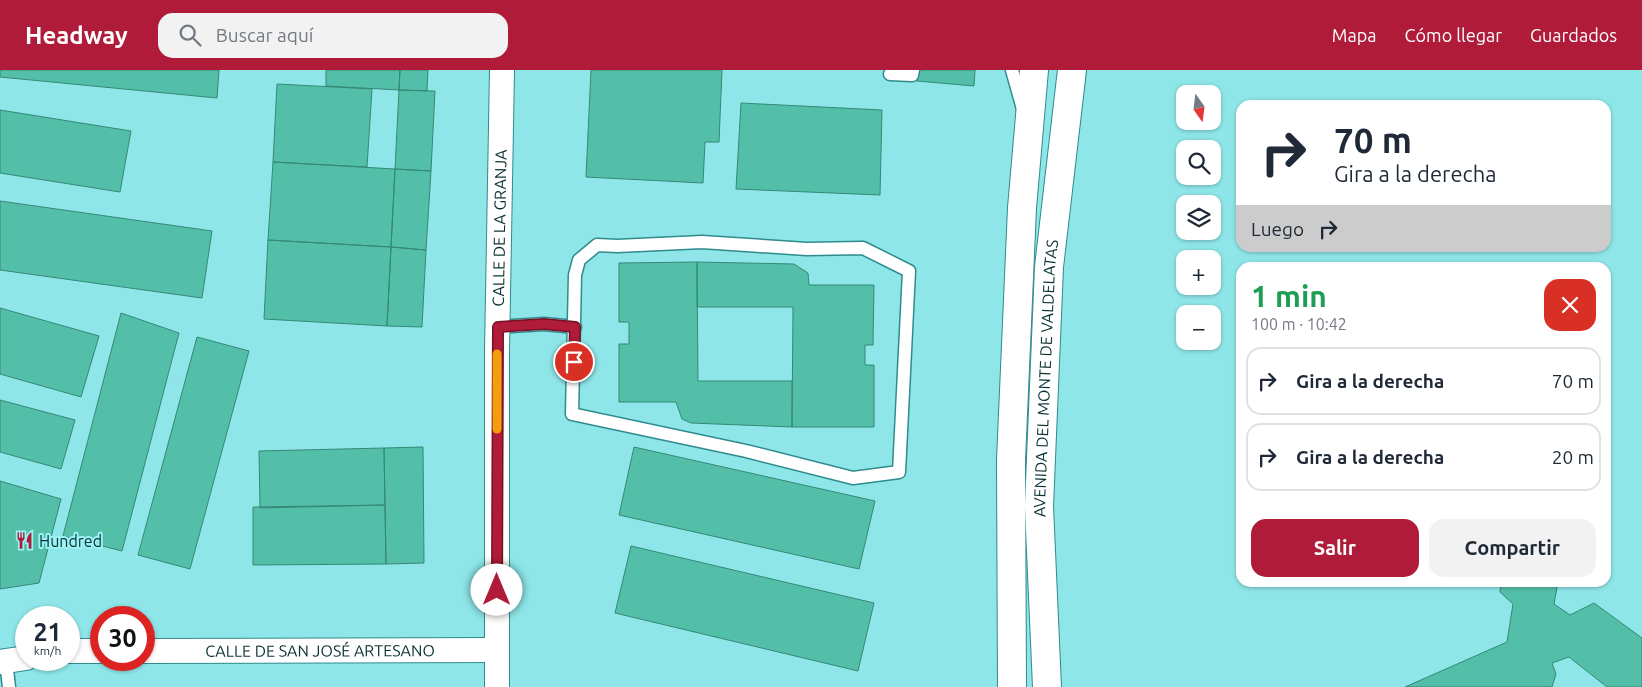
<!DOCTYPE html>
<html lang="es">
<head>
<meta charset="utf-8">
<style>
	body { margin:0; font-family:Ubuntu,sans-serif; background:#f2f2f3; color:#1f2937; height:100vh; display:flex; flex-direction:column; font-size:19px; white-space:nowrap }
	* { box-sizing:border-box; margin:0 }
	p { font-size:16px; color:#747a83 }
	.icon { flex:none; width:28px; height:28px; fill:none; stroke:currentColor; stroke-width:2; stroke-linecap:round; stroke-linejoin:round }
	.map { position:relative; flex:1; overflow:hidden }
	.panel { position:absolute; left:1236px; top:192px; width:375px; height:325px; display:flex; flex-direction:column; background:#fff; border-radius:15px; box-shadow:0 1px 4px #0004 }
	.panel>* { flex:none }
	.guide { position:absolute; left:1236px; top:30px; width:375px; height:152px; border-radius:15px; box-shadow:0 1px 4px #0004; background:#fff; color:#1f2937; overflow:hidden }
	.needle { width:32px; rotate:166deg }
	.tools { position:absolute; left:1176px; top:15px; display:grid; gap:10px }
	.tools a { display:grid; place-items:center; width:45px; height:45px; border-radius:10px; background:#fff; box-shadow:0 1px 4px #0004; font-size:25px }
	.speed { position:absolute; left:15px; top:536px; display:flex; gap:10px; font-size:25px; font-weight:700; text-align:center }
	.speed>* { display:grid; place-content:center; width:65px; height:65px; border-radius:50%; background:#fff; box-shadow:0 1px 4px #0004; line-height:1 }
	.speed small { font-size:12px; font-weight:400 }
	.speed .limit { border:8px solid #d22; background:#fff; color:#111 }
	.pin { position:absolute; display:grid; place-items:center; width:42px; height:42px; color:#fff; margin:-21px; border:2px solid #fff; border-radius:50%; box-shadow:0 1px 5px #0007 }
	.me { position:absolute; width:55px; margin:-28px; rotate:0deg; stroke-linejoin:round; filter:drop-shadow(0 0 4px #0008) }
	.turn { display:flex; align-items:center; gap:18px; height:105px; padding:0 15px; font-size:22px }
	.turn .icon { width:65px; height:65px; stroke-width:2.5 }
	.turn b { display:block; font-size:35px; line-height:42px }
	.then { display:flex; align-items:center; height:48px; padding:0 15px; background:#0003; gap:10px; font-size:19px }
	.round { display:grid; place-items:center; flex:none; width:52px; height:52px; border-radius:15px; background:#f2f2f3 }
	.summary { display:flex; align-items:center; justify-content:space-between; height:85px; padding:0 15px }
	h1 { font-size:30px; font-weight:700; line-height:38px; color:#1e9e55 }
	.cta { display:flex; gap:10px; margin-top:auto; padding:10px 15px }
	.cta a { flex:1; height:58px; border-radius:15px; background:#af1b39; color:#fff; font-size:20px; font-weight:700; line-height:58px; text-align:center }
	.cta a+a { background:#f2f2f3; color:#1f2937 }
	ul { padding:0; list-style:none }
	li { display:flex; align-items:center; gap:15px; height:68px; margin:0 10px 8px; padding:0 5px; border:2px solid #e0e1e3; border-radius:15px }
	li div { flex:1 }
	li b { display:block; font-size:19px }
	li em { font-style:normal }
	header { display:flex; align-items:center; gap:30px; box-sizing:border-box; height:70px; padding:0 25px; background:#af1b39; color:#fff }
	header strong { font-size:24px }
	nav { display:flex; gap:28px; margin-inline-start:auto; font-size:18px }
	.search { width:350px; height:45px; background:#f2f2f3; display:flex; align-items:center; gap:12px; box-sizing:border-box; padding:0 18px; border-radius:15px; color:#747a83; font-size:19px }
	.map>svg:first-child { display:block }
	.building { fill:#53bfa9; stroke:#358877 }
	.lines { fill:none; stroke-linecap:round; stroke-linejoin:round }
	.lane-casing { stroke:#2f8b8d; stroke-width:15 }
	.street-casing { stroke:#2f8b8d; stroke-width:26 }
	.secondary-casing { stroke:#2f8b8d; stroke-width:30 }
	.lane { stroke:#fff; stroke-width:12 }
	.street { stroke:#fff; stroke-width:24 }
	.secondary { stroke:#fff; stroke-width:28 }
	.route-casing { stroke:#721225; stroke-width:12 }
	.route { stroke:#af1b39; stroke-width:9 }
	.slow { stroke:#f59e0b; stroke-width:9 }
	.labels { text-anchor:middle; stroke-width:4; stroke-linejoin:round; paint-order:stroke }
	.street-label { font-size:16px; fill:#0a3132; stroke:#9bf3f5 }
	.poi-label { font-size:16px; fill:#0a3132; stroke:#9bf3f5; text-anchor:start }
</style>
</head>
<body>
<header>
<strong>Headway</strong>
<div class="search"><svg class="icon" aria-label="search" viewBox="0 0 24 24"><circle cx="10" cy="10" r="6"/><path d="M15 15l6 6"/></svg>Buscar aquí</div>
<nav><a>Mapa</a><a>Cómo llegar</a><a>Guardados</a></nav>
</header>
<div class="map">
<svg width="1642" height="617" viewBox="0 0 1642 617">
	<rect width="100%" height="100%" fill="#8ee6e8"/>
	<path class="building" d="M0,0H219L217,28L0,7Z
		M326,0H400L399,20L326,16Z
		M400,0H428L427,21L399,20Z
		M591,0H722L719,72H705L703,113L586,107Z
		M918,0H975L974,16L917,11Z
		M277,14L372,19L367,97L273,92Z
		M399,20L435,21L431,101L395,99Z
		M741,33L882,40L880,125L736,119Z
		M0,40L131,61L120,122L0,103Z
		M273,92L395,99L391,177L268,170Z
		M395,99L431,101L426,180L391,177Z
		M0,131L212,161L202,228L0,200Z
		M268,170L391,177L387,256L264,249Z
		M391,177L426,180L422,257L387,256Z
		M697,192L698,311H792V357L691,353L682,349L676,332H619V274H629V252H619V193Z
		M697,192L794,194L808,203L809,215H874L873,275H865V295H874V357H792L793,237H697Z
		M0,238L99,266L81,327L0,304Z
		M121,243L179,263L122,481L63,466Z
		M197,267L249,281L190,499L138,485Z
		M0,330L75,350L61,399L0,382Z
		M423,377L424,493L386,494L384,378Z
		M634,377L875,431L859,499L619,445Z
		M384,378L385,435L260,438L259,381Z
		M0,411L61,429L39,513L0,519Z
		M385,435L386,494L253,495V437Z
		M631,476L874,533L858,601L615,543Z
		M1501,512H1558L1554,534L1570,545L1594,533L1642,568V617H1607L1569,587L1552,593L1556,604L1552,617H1405L1507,572L1513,534L1500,522Z"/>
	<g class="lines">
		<defs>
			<path id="lane" d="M1012,0L1023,39
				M890,4L912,5L913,0
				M702,172L807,179L863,178L909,201L899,402L853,408L746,381L572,344L575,205L579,190L597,175L617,176Z
				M498,257L544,254L575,257
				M6,591L9,617"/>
			<g id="street">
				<path d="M69,581H101"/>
				<path id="s1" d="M144,581L497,580"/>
				<path d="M0,592L26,588"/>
				<path id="s2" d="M497,617V281L502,0"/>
			</g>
			<g id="secondary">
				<path d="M1012,617L1011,390L1022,138L1034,0"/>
				<path id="s3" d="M1047,617L1039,436L1049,197L1072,0"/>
			</g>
		</defs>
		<use href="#lane" class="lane-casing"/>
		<use href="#street" class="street-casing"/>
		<use href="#secondary" class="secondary-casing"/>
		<use href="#lane" class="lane"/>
		<use href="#street" class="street"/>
		<use href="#secondary" class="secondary"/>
	</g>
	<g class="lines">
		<defs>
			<path id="route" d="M497,520L498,257L544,254L575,257L574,292"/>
		</defs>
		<use href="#route" class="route-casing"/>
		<use href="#route" class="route"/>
		<path class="slow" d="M497,284V359"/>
	</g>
	<defs>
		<symbol id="restaurant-bare" viewBox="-9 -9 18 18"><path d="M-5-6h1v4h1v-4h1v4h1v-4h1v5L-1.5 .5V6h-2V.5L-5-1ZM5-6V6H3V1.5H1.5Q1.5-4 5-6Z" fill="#af1b39" stroke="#9bf3f5" stroke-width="2.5" paint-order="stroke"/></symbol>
	</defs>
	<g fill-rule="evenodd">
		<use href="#restaurant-bare" x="12" y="458" width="25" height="25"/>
	</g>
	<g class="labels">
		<g class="street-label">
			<text dy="6" stroke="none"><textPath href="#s2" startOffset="459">CALLE DE LA GRANJA</textPath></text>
			<text dy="6" stroke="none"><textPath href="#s3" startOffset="309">AVENIDA DEL MONTE DE VALDELATAS</textPath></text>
			<text dy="6" stroke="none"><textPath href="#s1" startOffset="176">CALLE DE SAN JOSÉ ARTESANO</textPath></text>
		</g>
		<g class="poi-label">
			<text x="39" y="477">Hundred</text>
		</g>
	</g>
</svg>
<div class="tools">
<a><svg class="needle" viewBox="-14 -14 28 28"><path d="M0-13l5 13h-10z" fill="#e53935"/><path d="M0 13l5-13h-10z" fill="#747a83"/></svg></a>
<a><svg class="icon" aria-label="search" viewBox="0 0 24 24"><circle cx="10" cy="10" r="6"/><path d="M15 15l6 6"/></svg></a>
<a><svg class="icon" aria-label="layers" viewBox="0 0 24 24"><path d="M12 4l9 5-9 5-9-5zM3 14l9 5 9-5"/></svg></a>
<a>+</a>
<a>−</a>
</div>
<div class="speed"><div>21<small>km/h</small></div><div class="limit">30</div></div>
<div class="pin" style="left:574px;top:292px;background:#d93025"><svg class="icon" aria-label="arrive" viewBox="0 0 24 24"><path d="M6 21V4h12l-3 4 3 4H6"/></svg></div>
<svg class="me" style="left:497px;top:520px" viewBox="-20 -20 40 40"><circle r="19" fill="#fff"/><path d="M0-13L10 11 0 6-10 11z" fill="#af1b39"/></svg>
<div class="guide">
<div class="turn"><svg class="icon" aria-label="right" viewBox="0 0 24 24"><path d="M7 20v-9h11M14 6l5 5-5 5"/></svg><div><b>70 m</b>Gira a la derecha</div></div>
<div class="then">Luego<svg class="icon" aria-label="right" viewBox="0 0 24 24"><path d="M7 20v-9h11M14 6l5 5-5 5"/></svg></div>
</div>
<section class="panel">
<div class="summary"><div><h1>1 min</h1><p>100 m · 10:42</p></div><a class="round" style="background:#d93025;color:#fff"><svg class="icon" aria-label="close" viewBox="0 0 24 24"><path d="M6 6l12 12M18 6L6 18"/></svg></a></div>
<ul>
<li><svg class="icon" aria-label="right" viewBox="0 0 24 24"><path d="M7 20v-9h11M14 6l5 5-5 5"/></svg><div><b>Gira a la derecha</b></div><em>70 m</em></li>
<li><svg class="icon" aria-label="right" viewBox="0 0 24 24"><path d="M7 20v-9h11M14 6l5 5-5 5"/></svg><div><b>Gira a la derecha</b></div><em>20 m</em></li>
</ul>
<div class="cta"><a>Salir</a><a>Compartir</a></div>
</section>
</div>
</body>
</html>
